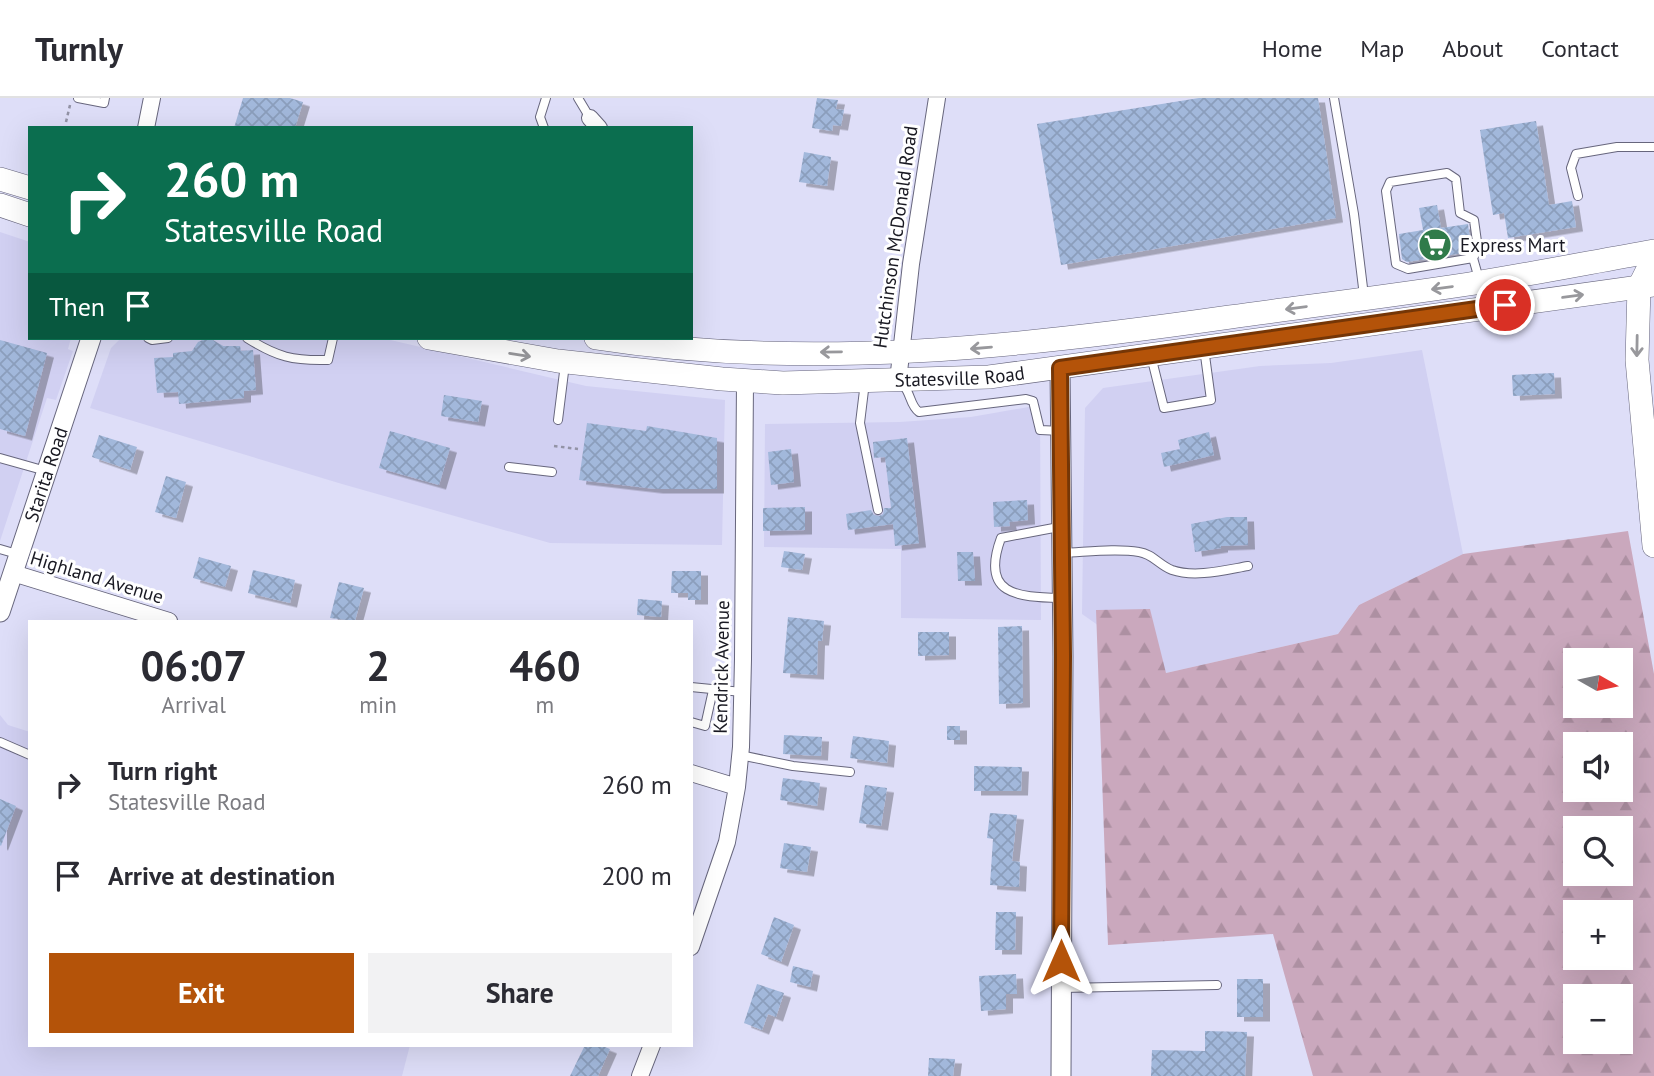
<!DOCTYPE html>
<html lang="en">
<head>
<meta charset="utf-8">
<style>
	body { margin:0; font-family:"PT Sans",sans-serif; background:#f2f2f3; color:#2b2b33; height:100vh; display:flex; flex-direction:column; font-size:26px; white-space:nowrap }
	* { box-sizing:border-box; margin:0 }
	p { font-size:23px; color:#7c7c81 }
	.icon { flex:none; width:38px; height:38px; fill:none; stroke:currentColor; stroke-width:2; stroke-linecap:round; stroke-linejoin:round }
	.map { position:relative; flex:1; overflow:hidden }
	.details { position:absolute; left:28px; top:522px; width:665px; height:427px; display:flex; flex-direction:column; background:#fff; border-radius:0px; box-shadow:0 7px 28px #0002 }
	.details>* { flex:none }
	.guide { position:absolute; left:28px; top:28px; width:665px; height:214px; border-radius:0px; box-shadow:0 7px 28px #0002; background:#0b6e4f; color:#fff; overflow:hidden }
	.needle { width:46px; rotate:99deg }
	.controls { position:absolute; left:1563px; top:550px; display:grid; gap:14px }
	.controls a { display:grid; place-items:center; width:70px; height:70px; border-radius:0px; background:#fff; box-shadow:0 7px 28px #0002; font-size:35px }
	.pin { position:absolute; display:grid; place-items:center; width:60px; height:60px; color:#fff; margin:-30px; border:4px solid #fff; border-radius:50%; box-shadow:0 2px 7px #0007 }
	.me { position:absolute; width:77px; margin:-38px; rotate:0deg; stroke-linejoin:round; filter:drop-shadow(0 0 5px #0008) }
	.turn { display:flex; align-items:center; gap:24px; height:147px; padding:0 21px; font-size:32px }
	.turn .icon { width:91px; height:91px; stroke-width:2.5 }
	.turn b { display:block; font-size:49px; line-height:60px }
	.then { display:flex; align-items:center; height:66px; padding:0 21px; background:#0003; gap:14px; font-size:26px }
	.eta { display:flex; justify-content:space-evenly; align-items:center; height:119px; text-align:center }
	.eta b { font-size:42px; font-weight:800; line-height:49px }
	.button { display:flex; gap:14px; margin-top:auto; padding:14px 21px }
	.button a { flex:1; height:80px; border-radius:0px; background:#b45309; color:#fff; font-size:28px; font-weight:800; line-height:80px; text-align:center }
	.button a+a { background:#f2f2f3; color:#2b2b33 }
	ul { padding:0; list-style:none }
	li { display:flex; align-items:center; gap:21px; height:91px; padding:0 21px }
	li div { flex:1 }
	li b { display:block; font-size:26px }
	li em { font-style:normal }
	header { display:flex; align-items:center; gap:42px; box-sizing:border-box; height:98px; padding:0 35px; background:#fff; border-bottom:2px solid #e1e1e2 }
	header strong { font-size:33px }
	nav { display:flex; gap:38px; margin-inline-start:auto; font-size:24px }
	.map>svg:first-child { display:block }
	.built { fill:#d1d0f2 }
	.forest { fill:url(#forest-firs); fill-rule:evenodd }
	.building { fill:url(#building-cross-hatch); filter:url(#shadow) }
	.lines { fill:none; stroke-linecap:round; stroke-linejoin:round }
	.service-casing { stroke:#67667d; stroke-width:10 }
	.minor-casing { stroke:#67667d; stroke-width:18 }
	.tertiary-casing { stroke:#67667d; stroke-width:21 }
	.secondary-casing { stroke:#67667d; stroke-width:24 }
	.path { stroke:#9393a6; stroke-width:2.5; stroke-dasharray:3.5 3.5; stroke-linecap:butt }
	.service { stroke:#fff; stroke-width:8 }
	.minor { stroke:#fff; stroke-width:16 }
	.tertiary { stroke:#fff; stroke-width:19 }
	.secondary { stroke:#fff; stroke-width:23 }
	.oneway { stroke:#98989c }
	.route-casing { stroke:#753606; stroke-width:18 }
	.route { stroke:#b45309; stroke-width:12 }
	.labels { text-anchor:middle; stroke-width:6; stroke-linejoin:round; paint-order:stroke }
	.street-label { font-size:19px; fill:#191922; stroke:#fff }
	.poi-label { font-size:19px; fill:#191922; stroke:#fff; text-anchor:start }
</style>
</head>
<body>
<header>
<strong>Turnly</strong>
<nav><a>Home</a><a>Map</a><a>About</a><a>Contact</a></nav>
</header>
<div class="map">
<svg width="1654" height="978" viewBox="0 0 1654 978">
	<defs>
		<pattern id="forest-firs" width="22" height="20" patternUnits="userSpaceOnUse" patternTransform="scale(1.75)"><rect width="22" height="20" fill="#caa8bd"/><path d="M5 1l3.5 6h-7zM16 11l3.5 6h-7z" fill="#ad90a2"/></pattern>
		<pattern id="building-cross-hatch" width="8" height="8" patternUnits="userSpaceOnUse" patternTransform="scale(1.75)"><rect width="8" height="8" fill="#a2b8db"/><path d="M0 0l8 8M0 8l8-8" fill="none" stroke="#8b9ebc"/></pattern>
		<filter id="shadow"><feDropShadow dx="7" dy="4.5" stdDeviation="0" flood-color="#0004"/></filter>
	</defs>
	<rect width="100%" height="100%" fill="#dedef8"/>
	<path class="built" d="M0,134L30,144V240H71L68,251L73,253L56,302L47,300L0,443Z
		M121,240H382L586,288L725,302L722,447L550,445L342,386L90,310L111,250Z
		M1422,252L1463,456L1359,507L1338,536L1166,575L1082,516L1085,310L1103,290L1260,268L1331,265Z
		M1040,307L1041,522L901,520V451L764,449L765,326L900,324L971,319Z
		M0,617L8,627L30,634V947H410L402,978H0Z"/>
	<path class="forest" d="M1628,433L1654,576V978H1313L1273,836L1108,847L1096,512L1150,511L1166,575L1338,536L1359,507L1463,456ZM1575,562H1620V607H1575ZM1575,646H1620V691H1575ZM1575,730H1620V775H1575ZM1575,814H1620V859H1575ZM1575,898H1620V943H1575Z"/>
	<path class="building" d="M243,0H290L303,4L295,30H234Z
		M817,0L838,2L836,11L844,12L841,28L833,27L832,33L812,30Z
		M1199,0H1318L1336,120L1061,167L1037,26Z
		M1536,23L1549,107L1572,103L1576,129L1508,140L1504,115L1493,117L1480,32Z
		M804,54L831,59L827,88L799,84Z
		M1437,107L1441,130L1468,126L1471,150L1469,154L1407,164L1402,161L1399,136L1423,132L1419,110Z
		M205,241L213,242L223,248H240L241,253L253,252L256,292L244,293V300L179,306L178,294L157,295L154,260L173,259V255L192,253L198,244Z
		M0,242L47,255L25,338L0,331Z
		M1554,275L1555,296L1513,298L1512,277Z
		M444,297L482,303L478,324L441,318Z
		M587,325L646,333L647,328L717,340V391H656L579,382Z
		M390,333L450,350L439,387L379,370Z
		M1209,334L1214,357L1164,369L1161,355L1180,351L1178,342Z
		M99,337L137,349L130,372L92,359Z
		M907,340L919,445L895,448L893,426L848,432L846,416L871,412L874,417L879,418L883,416L884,410H891L885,359L874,360L873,344Z
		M791,351L794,384L771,387L768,354Z
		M166,378L186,384L176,420L155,414Z
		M1027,402L1028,422L1009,424L1010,428L994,429L993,404Z
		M805,409V432L763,433V410Z
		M1227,419H1247L1248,447L1221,448V450L1195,454L1191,426Z
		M784,453L805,456L802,472L781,469Z
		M957,454H973L975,483H958Z
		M199,459L231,468L225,489L193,480Z
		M253,472L295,482L290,505L248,495Z
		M672,473H701V502H688V495H671Z
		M339,484L364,490L355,523L330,520Z
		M638,501L662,503L661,519L637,517Z
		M788,519L824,523L822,543H818L817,577L783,575Z
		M1022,528L1023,605L999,606L998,529Z
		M918,534H949V557L918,558Z
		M947,628H960V642H947Z
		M784,637L822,639L821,658L783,656Z
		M853,638L889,643L887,665L850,660Z
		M974,668L1022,669L1021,693H974Z
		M783,680L820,685L817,708L780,702Z
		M865,687L887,690L881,728L859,725Z
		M0,701L16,708L1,748L0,747Z
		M990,715L1017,717L1012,763L1020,764L1019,789L990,787L993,741L987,740Z
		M784,745L811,749L807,774L780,770Z
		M996,814H1016L1015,852H995Z
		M774,819L794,827L781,864L761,856Z
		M793,868L813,873L810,889L790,884Z
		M1016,876L1017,896H1006V911L981,913L979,878Z
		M1237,881H1263V919H1237Z
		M757,886L784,895L776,919L768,916L762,932L744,925Z
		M1205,933L1247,934L1245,978H1151L1152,952L1205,953Z
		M585,947H600L610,951L598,978H570Z
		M929,960L955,961L953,978H928Z"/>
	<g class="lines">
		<defs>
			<path id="service" d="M78,0L104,5L105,0
				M578,0L590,20
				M1334,0L1354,116L1364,198
				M544,30L540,19L546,0
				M1578,98L1571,70L1576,56L1617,49H1654
				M1473,160L1478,151L1474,122L1460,115L1456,81L1447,75L1390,84L1386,93L1396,166L1408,171L1473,160L1479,181
				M148,240L152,242L168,240
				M247,240C277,259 293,263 328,262L333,240
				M1151,258L1164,310L1211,302L1204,250
				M865,284L860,325L878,412
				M903,287C911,295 910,308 919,314L1026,301L1033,303L1040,332L1062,333
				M558,322L565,266
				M0,360L46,373
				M509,369L552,374
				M1059,429L1001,440C980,497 1017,499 1061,500
				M0,451L17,456
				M1062,455C1087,454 1115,450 1139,454C1153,456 1159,467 1172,472C1195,480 1225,472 1248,468
				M691,589L742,594
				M691,624L705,628L713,592
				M0,644L30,657
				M740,657L793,668L850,674
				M1061,890L1217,887"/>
			<path id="minor" d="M590,20L599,30
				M146,30L152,0
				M898,283L911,166L937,0
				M13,475L169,523
				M691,675L737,689
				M691,849L727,744L737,689L741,649L743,561L745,283
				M640,978L652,947"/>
			<g id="tertiary">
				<path d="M1060,270L1063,558L1061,978"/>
				<path id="s1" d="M0,514L91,240"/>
			</g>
			<g id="secondary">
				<path d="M0,81L30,90"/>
				<path d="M0,107L30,117"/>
				<path d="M1654,159L1639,189L1637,262L1654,448"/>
				<path id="s2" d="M429,240L558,263L722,281L783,285L989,279L1654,187"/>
				<path d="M596,240C806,273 1021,249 1230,219C1310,208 1390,198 1469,186C1531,176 1592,164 1654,153"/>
			</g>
		</defs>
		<use href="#service" class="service-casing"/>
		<use href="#minor" class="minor-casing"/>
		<use href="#tertiary" class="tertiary-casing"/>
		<use href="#secondary" class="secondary-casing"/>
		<path class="path" d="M66,24L70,7
			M554,348L578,351"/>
		<use href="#service" class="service"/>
		<use href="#minor" class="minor"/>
		<use href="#tertiary" class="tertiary"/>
		<use href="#secondary" class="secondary"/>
	</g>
	<defs><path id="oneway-shaft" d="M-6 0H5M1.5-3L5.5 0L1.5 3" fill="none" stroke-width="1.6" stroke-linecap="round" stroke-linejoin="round" transform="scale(1.75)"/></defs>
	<g class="oneway">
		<use href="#oneway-shaft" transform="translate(1442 190) rotate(172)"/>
		<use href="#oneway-shaft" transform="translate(1573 198) rotate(-8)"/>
		<use href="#oneway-shaft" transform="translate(1296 210) rotate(172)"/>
		<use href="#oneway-shaft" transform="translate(1637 248) rotate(91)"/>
		<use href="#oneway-shaft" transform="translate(981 250) rotate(175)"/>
		<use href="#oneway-shaft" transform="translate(831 254) rotate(179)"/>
		<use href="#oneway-shaft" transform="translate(520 257) rotate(9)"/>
	</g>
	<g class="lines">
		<defs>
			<path id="route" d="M1061,863L1063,558L1060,270L1505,207"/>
		</defs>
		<use href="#route" class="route-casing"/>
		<use href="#route" class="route"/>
	</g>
	<defs>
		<symbol id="supermarket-disc" viewBox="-11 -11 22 22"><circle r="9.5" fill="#307b4a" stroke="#fff"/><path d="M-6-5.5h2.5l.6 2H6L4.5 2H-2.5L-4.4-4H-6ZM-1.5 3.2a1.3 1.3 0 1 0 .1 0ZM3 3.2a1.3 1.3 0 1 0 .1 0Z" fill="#fff"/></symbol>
	</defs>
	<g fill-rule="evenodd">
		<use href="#supermarket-disc" x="1416" y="128" width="38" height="38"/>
	</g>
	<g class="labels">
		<g class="street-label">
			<text transform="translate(895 139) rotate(-82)" y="7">Hutchinson McDonald Road</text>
			<text dy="7" stroke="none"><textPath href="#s2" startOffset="534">Statesville Road</textPath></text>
			<text dy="7" stroke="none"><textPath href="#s1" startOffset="145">Starita Road</textPath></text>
			<text transform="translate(97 479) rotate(17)" y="7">Highland Avenue</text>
			<text transform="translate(721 569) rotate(-89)" y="7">Kendrick Avenue</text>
		</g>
		<g class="poi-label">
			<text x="1460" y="154">Express Mart</text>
		</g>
	</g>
</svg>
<div class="controls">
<a><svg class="needle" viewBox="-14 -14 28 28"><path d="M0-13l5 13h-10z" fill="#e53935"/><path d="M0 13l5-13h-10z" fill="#7c7c81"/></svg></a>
<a><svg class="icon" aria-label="sound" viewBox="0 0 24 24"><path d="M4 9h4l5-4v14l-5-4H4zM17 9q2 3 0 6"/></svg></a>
<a><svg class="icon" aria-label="search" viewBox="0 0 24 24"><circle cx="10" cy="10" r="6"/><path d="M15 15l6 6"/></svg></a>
<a>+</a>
<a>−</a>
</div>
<div class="pin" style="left:1505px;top:207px;background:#d93025"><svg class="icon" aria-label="arrive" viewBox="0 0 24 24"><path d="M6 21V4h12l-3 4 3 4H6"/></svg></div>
<svg class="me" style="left:1061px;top:863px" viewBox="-20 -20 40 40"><path d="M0-17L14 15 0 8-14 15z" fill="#b45309" stroke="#fff" stroke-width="4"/></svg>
<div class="guide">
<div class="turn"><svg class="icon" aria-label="right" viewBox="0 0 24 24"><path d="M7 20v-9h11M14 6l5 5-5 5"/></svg><div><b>260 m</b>Statesville Road</div></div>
<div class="then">Then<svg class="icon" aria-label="arrive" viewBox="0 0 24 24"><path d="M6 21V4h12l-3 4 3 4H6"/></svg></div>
</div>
<section class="details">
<div class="eta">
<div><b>06:07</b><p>Arrival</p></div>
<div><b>2</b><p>min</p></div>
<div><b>460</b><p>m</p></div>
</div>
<ul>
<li><svg class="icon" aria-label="right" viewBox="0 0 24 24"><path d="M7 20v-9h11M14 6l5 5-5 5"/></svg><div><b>Turn right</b><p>Statesville Road</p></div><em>260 m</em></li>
<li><svg class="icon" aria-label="arrive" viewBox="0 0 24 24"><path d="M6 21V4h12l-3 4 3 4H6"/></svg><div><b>Arrive at destination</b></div><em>200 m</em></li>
</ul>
<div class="button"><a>Exit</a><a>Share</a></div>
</section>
</div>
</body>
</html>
